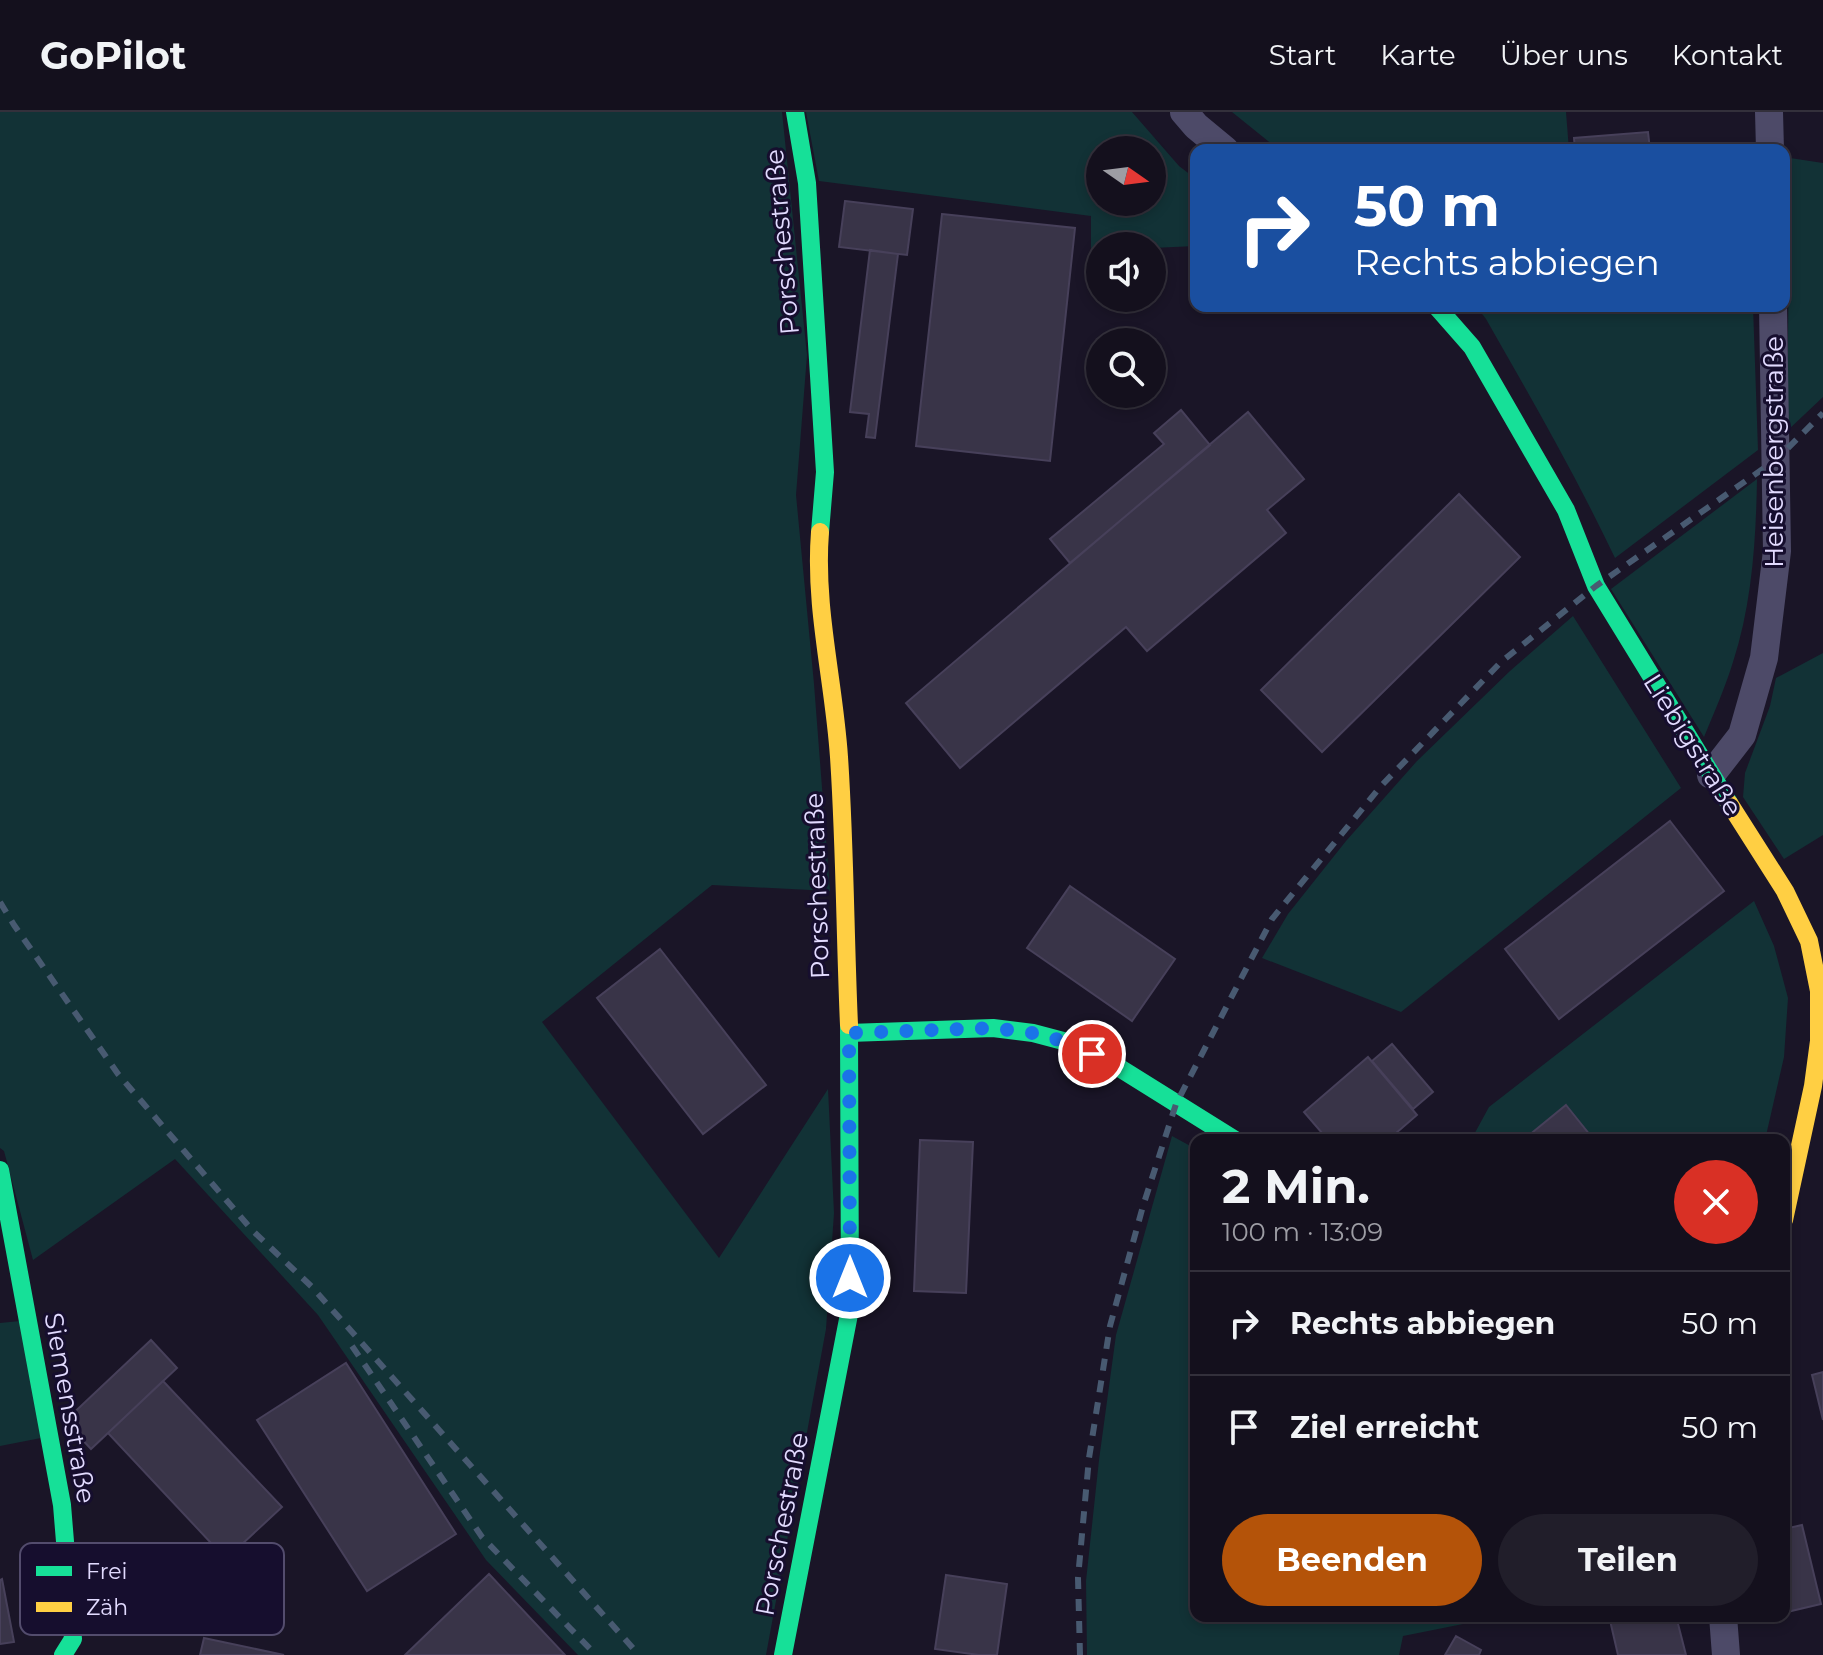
<!DOCTYPE html>
<html lang="de">
<head>
<meta charset="utf-8">
<style>
	body { margin:0; font-family:Montserrat,sans-serif; background:#211e2a; color:#f1f3f6; height:100vh; display:flex; flex-direction:column; font-size:30px; white-space:nowrap }
	* { box-sizing:border-box; margin:0 }
	p { font-size:26px; color:#9d9da4 }
	.icon { flex:none; width:44px; height:44px; fill:none; stroke:currentColor; stroke-width:2; stroke-linecap:round; stroke-linejoin:round }
	.map { position:relative; flex:1; overflow:hidden }
	.sheet { position:absolute; left:1190px; top:1022px; width:600px; height:488px; display:flex; flex-direction:column; background:#14101d; border-radius:16px; box-shadow:0 4px 12px #0003,0 0 0 2px #33303b }
	.sheet>* { flex:none }
	.banner { position:absolute; left:1190px; top:32px; width:600px; height:168px; border-radius:16px; box-shadow:0 4px 12px #0003,0 0 0 2px #33303b; background:#1a4fa0; color:#fff; overflow:hidden }
	.needle { width:52px; rotate:104deg }
	.tools { position:absolute; left:1086px; top:24px; display:grid; gap:16px }
	.tools a { display:grid; place-items:center; width:80px; height:80px; border-radius:50%; background:#14101d; box-shadow:0 4px 12px #0003,0 0 0 2px #33303b; font-size:40px }
	.pin { position:absolute; display:grid; place-items:center; width:68px; height:68px; color:#fff; margin:-34px; border:4px solid #fff; border-radius:50%; box-shadow:0 2px 8px #0007 }
	.me { position:absolute; width:88px; margin:-44px; rotate:0deg; stroke-linejoin:round; filter:drop-shadow(0 0 6px #0008) }
	.turn { display:flex; align-items:center; gap:28px; height:168px; padding:0 32px; font-size:36px }
	.turn .icon { width:104px; height:104px; stroke-width:2.5 }
	.turn b { display:block; font-size:56px; line-height:68px }
	.round { display:grid; place-items:center; flex:none; width:84px; height:84px; border-radius:42px; background:#211e2a }
	.headline { display:flex; align-items:center; justify-content:space-between; height:136px; padding:0 32px }
	h1 { font-size:48px; font-weight:700; line-height:60px }
	.cta { display:flex; gap:16px; margin-top:auto; padding:16px 32px }
	.cta a { flex:1; height:92px; border-radius:48px; background:#b45309; color:#fff; font-size:32px; font-weight:700; line-height:92px; text-align:center }
	.cta a+a { background:#211e2a; color:#f1f3f6 }
	ul { padding:0; list-style:none }
	li { display:flex; align-items:center; gap:24px; height:104px; padding:0 32px; border-top:2px solid #33303b }
	li div { flex:1 }
	li b { display:block; font-size:30px }
	li em { font-style:normal }
	header { display:flex; align-items:center; gap:48px; box-sizing:border-box; height:112px; padding:0 40px; background:#14101d; border-bottom:2px solid #33303b }
	header strong { font-size:38px }
	nav { display:flex; gap:44px; margin-inline-start:auto; font-size:28px }
	.map>svg:first-child { display:block }
	.green { fill:#123236; fill-rule:evenodd }
	.building { fill:#393448; stroke:#47405a; stroke-width:2 }
	.lines { fill:none; stroke-linecap:round; stroke-linejoin:round }
	.street { stroke:#4d4a68; stroke-width:28 }
	.fast { stroke:#16e098; stroke-width:18 }
	.slow { stroke:#ffcf43; stroke-width:18 }
	.rail { stroke:#485a71; stroke-width:6; stroke-dasharray:12 10; stroke-linecap:butt }
	.route { stroke:#1a73e8; stroke-width:14; stroke-dasharray:0 25.2 }
	.labels { text-anchor:middle; stroke-width:6; stroke-linejoin:round; paint-order:stroke }
	.street-label { font-size:26px; fill:#e2dbff; stroke:#160e2e }
	.key { fill:#160e2e; stroke:#534c6d; stroke-width:2 }
	.key-label { font-size:22px; fill:#e2dbff }
</style>
</head>
<body>
<header>
<strong>GoPilot</strong>
<nav><a>Start</a><a>Karte</a><a>Über uns</a><a>Kontakt</a></nav>
</header>
<div class="map">
<svg width="1823" height="1543" viewBox="0 0 1823 1543">
	<rect width="100%" height="100%" fill="#1a1527"/>
	<path class="green" d="M0,0H782L807,243L796,383L814,572L830,779L712,773L542,910L719,1146L828,977L834,1101L826,1217L766,1543H578L486,1448L318,1203L175,1047L33,1148L4,1039L0,1036Z
		M806,0H1132L1179,54L1196,67V134L1152,136V134H1100V140H1091V104L819,69ZM1100,38H1152V90H1100Z
		M1232,0H1566L1569,38H1279Z
		M1790,46L1823,51V285L1787,319Z
		M1476,194H1753L1758,338L1615,446C1576,364 1531,286 1486,207Z
		M1757,367C1756,428 1752,492 1733,550C1725,576 1714,601 1704,625L1611,477Z
		M1573,504L1681,676L1401,900L1262,846L1288,802L1346,729L1417,649L1510,559Z
		M1823,541V723L1784,747L1743,685L1745,661L1770,594L1776,566Z
		M1754,789L1774,834L1788,886L1784,945L1765,1028H1471L1489,995Z
		M1172,1024L1196,1037V1504H1503L1403,1524L1399,1543H1087L1086,1469L1099,1348L1116,1223Z
		M20,1209L41,1326L0,1334V1211Z"/>
	<path class="building" d="M1648,20L1650,38H1575L1574,26Z
		M845,89L913,97L907,143L839,135Z
		M942,102L1075,116L1050,349L916,334Z
		M870,138L898,142L875,326L866,325L869,302L850,300Z
		M1181,298L1210,333L1070,451L1050,427L1164,332L1154,321Z
		M1248,300L1304,367L1267,398L1286,421L1147,539L1126,515L960,656L906,591Z
		M1459,382L1520,445L1322,640L1261,578Z
		M1670,709L1724,779L1559,907L1505,837Z
		M1070,774L1175,847L1132,909L1027,836Z
		M660,837L766,973L703,1022L597,886Z
		M1392,932L1433,980L1413,997L1372,949Z
		M1368,945L1417,1003L1388,1028H1328L1304,1000Z
		M1566,993L1594,1028H1523Z
		M920,1028L973,1030L966,1181L914,1179Z
		M151,1228L177,1256L91,1337L65,1309Z
		M346,1251L456,1422L367,1479L257,1308Z
		M1823,1260V1308L1812,1263Z
		M163,1269L282,1395L226,1447L108,1321Z
		M1802,1413L1821,1492L1787,1500L1784,1490V1417Z
		M489,1462L565,1543H405Z
		M946,1463L1007,1472L997,1543H979L935,1537Z
		M2,1467L14,1530L0,1532V1468Z
		M1609,1504H1676L1686,1543H1618Z
		M1456,1524L1481,1538L1479,1543H1445Z
		M204,1526L284,1543H200Z"/>
	<g class="lines">
		<path class="street" d="M1184,0L1196,14L1225,38
			M1769,0L1770,38
			M1711,663L1742,623L1764,546L1777,439L1773,194
			M1723,1504L1726,1543"/>
		<path class="fast" d="M795,0L807,71L825,360L820,420
			M1436,194L1472,235L1566,398L1596,474L1729,691
			M849,921L993,916L1033,921L1067,930L1118,955L1235,1028
			M0,1058L62,1393L73,1527L63,1543
			M783,1543L850,1197L849,913"/>
		<path class="slow" d="M820,420C814,496 834,569 839,645C845,734 845,823 849,913
			M1729,691L1785,779L1809,829L1819,879V929L1813,974L1784,1108"/>
		<path class="rail" d="M0,790L14,813L118,962L252,1118L312,1175L639,1543
			M352,1234L482,1425L596,1543
			M1080,1543L1078,1466L1089,1346L1110,1214L1143,1094L1176,992L1272,807L1381,674L1501,550L1596,474L1777,347L1823,301"/>
	</g>
	<g class="lines">
		<path class="route" d="M850,1166L849,921L993,916L1033,921L1067,930L1092,942"/>
	</g>
	<g class="labels">
		<g class="street-label">
			<text transform="translate(782 130) rotate(-95)" y="9">Porschestraße</text>
			<text transform="translate(1774 340) rotate(-90)" y="9">Heisenbergstraße</text>
			<text transform="translate(1693 633) rotate(58)" y="9">Liebigstraße</text>
			<text transform="translate(817 774) rotate(-92)" y="9">Porschestraße</text>
			<text transform="translate(70 1296) rotate(80)" y="9">Siemensstraße</text>
			<text transform="translate(782 1412) rotate(-79)" y="9">Porschestraße</text>
		</g>
	</g>
	<rect x="20" y="1431" width="264" height="92" rx="12" class="key"/>
	<rect x="36" y="1454" width="36" height="10" fill="#16e098"/>
	<rect x="36" y="1490" width="36" height="10" fill="#ffcf43"/>
	<g class="key-label">
		<text x="86" y="1467">Frei</text>
		<text x="86" y="1503">Zäh</text>
	</g>
</svg>
<div class="tools">
<a><svg class="needle" viewBox="-14 -14 28 28"><path d="M0-13l5 13h-10z" fill="#e53935"/><path d="M0 13l5-13h-10z" fill="#9d9da4"/></svg></a>
<a><svg class="icon" aria-label="sound" viewBox="0 0 24 24"><path d="M4 9h4l5-4v14l-5-4H4zM17 9q2 3 0 6"/></svg></a>
<a><svg class="icon" aria-label="search" viewBox="0 0 24 24"><circle cx="10" cy="10" r="6"/><path d="M15 15l6 6"/></svg></a>
</div>
<div class="pin" style="left:1092px;top:942px;background:#d93025"><svg class="icon" aria-label="arrive" viewBox="0 0 24 24"><path d="M6 21V4h12l-3 4 3 4H6"/></svg></div>
<svg class="me" style="left:850px;top:1166px" viewBox="-20 -20 40 40"><circle r="17" fill="#1a73e8" stroke="#fff" stroke-width="3"/><path d="M0-11L8 9 0 5-8 9z" fill="#fff"/></svg>
<div class="banner">
<div class="turn"><svg class="icon" aria-label="right" viewBox="0 0 24 24"><path d="M7 20v-9h11M14 6l5 5-5 5"/></svg><div><b>50 m</b>Rechts abbiegen</div></div>
</div>
<section class="sheet">
<div class="headline"><div><h1>2 Min.</h1><p>100 m · 13:09</p></div><a class="round" style="background:#d93025;color:#fff"><svg class="icon" aria-label="close" viewBox="0 0 24 24"><path d="M6 6l12 12M18 6L6 18"/></svg></a></div>
<ul>
<li><svg class="icon" aria-label="right" viewBox="0 0 24 24"><path d="M7 20v-9h11M14 6l5 5-5 5"/></svg><div><b>Rechts abbiegen</b></div><em>50 m</em></li>
<li><svg class="icon" aria-label="arrive" viewBox="0 0 24 24"><path d="M6 21V4h12l-3 4 3 4H6"/></svg><div><b>Ziel erreicht</b></div><em>50 m</em></li>
</ul>
<div class="cta"><a>Beenden</a><a>Teilen</a></div>
</section>
</div>
</body>
</html>
